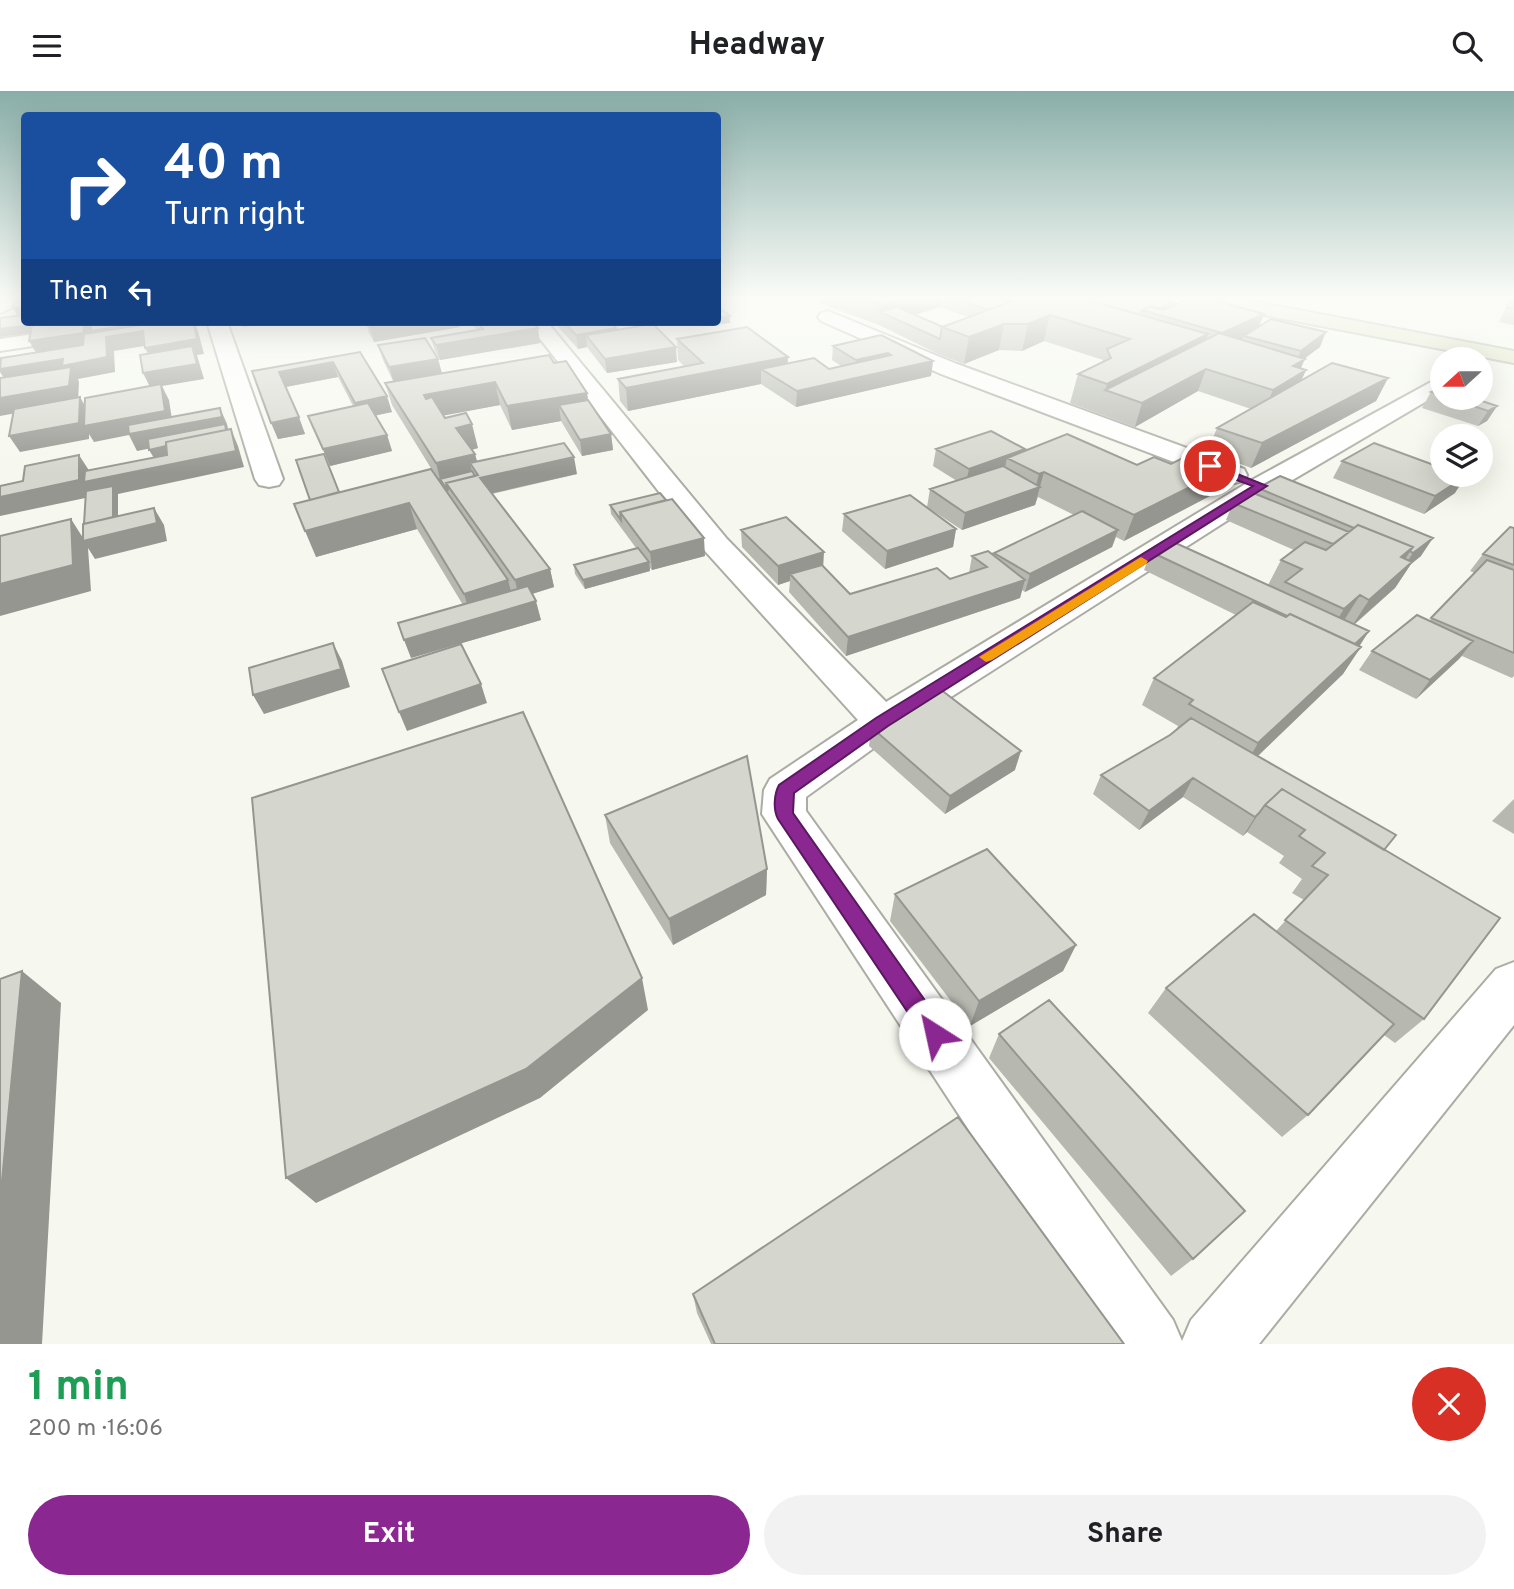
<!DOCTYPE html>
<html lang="en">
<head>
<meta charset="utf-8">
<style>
	body { margin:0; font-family:Overpass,sans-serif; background:#f2f2f2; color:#202124; height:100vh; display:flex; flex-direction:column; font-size:26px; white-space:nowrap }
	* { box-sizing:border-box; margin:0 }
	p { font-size:23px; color:#757577 }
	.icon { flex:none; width:38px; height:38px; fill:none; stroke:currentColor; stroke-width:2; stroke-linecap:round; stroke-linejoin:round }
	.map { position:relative; height:1253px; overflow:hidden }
	.side { display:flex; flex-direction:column; background:#fff; flex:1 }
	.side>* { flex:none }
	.hud { position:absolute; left:21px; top:21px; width:700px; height:214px; border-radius:7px; box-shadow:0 7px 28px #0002; background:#1a4fa0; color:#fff; overflow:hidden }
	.needle { width:46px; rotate:249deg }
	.buttons { position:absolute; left:1430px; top:256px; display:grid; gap:14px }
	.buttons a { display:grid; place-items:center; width:63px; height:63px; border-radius:50%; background:#fff; box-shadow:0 7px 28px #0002; font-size:35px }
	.pin { position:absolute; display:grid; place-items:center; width:60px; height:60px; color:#fff; margin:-30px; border:4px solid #fff; border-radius:50%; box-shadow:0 2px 7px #0007 }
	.me { position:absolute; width:77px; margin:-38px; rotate:325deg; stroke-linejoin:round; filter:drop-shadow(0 0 5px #0008) }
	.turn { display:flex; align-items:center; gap:24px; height:147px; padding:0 28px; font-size:32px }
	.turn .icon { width:91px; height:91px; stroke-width:2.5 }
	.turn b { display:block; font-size:49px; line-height:60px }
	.then { display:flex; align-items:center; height:66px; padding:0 28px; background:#0003; gap:14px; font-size:26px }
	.round { display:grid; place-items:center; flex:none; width:74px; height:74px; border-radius:37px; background:#f2f2f2 }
	.headline { display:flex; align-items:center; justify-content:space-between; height:119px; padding:0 28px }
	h1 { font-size:42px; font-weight:700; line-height:52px; color:#1e9e55 }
	.cta { display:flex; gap:14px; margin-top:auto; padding:14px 28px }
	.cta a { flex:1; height:80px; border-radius:42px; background:#8a2790; color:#fff; font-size:28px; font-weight:700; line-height:80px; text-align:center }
	.cta a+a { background:#f2f2f2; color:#202124 }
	header { display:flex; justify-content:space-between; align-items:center; height:91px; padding:0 28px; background:#fff; font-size:32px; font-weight:700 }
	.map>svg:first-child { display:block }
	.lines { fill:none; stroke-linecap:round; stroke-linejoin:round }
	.minor-casing { stroke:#abada4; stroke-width:4 }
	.secondary-casing { stroke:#abada4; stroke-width:4 }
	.minor { fill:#fff; fill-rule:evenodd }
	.secondary { fill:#dfe3c2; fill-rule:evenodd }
	.wall { fill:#b7b9b1; fill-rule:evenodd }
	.shaded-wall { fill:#959690 }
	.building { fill:#d5d7ce; stroke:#959690; stroke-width:2 }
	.route { fill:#8a2790; stroke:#5a195e; stroke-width:2 }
	.slow { fill:#f59e0b }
</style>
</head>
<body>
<header><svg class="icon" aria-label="menu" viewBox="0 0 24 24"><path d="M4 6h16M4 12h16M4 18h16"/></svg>Headway<svg class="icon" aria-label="search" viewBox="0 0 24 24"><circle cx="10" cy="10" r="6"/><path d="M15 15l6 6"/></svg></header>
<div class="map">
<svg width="1514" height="1253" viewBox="0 0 1514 1253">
	<rect width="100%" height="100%" fill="#f6f8ef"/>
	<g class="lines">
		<defs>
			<path id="minor" d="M24,208V212L0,222V209Z
				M828,220L957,273L1244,378L1247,384L1244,390L1234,392L1224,390L941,283L821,230L818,226L821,222Z
				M112,231H161L151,237L0,260V248Z
				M207,231H227L283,388L279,394L269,396L259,394L255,388Z
				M527,231H547L727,448L886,611L1252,389L1442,285V301L1272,401L896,641L806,706V720L1173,1229L1182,1250L1191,1229L1496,878L1514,871V934L1259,1253H1109L762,723L764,699L770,688L858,629L705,460Z"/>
			<path id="secondary" d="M1203,208H1241L1514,260V272L1212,214Z"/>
		</defs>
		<use href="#minor" class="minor-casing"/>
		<use href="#secondary" class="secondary-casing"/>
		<use href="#minor" class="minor"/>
		<use href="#secondary" class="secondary"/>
	</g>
	<path class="wall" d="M819,208H1164L1173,215L1264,223L1259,235L1320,256L1304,267L1301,277L1306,279L1301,290L1388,287L1376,310L1251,377L1238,372L1227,396L1124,450L1116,446L1112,456L1025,501L1022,499L1020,507L846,565L789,501L790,490L778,494L742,456L741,439L823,476L850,503L950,488L969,482L972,465L994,464V462L1074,424L1038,406L1035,414L962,439L927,416L930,398L957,390L933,375L936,358L1024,360L1137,374L1171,373L1208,359L1217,337L1251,318L1198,300L1135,336L1070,312L1078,283L1103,271V269L1044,250L1022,260L999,259L964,273L938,263L879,234L819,212ZM940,216L968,226L943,236L915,224Z
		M1510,208H1514V234L1499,231Z
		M366,231H459L460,236L374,251L369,242Z
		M471,231H532L540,252L440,269L435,261L431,247L477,239Z
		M554,231H609L616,237V239L677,271L607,282L587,256L578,258Z
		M881,244L933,270L931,285L796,316L761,293L628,320L620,310L618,288L684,275L678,269L677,248L788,273L829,278L841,275L832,269L833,255Z
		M378,254L438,268L442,282L554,272L587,302L588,309L611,343L613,359L582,365L561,330L512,339L500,314L443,324L478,357L472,359L475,363L477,370L577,383L492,403L550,478L554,496L532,503L541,529L411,567L463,514L417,438L316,466L339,401L437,387L392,314L385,292L393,290L383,269Z
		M360,261L392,321L375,324L387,344L392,360L330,375L308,325L353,315L338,286L286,296L305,343L278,348L252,280Z
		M1442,296V306H1478L1476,308L1497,315L1487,330L1478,335L1422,317L1431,301Z
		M1342,370L1455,402L1424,423L1333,387Z
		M1258,397L1421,465L1411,473L1395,497L1354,534L1360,555L1343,583L1258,665L1384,759L1424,928L1395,952L1384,944L1308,1024L1282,1046L1148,922L1166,897L1276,840L1304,809L1292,802L1302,788L1279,772L1284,765L1247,741L1243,745L1183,706L1139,739L1093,703L1101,684L1170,644L1176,639L1178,635L1142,614L1154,587L1236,524L1144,479L1151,461L1268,494L1281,469L1294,459L1226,429L1233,412L1255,403Z
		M610,414L705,465L652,479L650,477V480L585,498L575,483L574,474L636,457L611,423Z
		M844,423L956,438L953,456L885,478L842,440Z
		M1514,437V585L1512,587L1462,565L1416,608L1359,579L1372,560L1430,529L1475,482L1470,480L1483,463Z
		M871,636L1015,679L945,723L869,655Z
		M1514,708V743L1492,730Z
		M605,724L767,778L766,804L673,854L610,752Z
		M895,803L1076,854L1063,880L970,935L890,830Z
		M999,943L1193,1168L1171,1185L989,967Z
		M693,1203L1124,1253H711L697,1222Z"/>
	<path class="shaded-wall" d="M902,208H941L940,216L898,229L880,221L881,214Z
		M1174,211L1170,224L1150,221Z
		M23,216L24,223L17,224L13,217Z
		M1264,223L1256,243L1244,245L1242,250L1214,263L1222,242Z
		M1050,224L1044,250L1022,260L1028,233Z
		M730,225V232L715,234V231H718V227Z
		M38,231H44L42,240L0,246V238Z
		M85,231H87L92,240L141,231L150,254L114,260L115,281L78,288L79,291L78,311L0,325V307L8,293L0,281V278L91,257L38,265L29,250Z
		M193,231H194L198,240L204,263L197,264L204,288L162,295L169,309L173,335L220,317L227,333L231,351L154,367L149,359L227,342L137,360L129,344L94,351L89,343V348L20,361L9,345L80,306L89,322L151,298L143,282L153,272L145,257Z
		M241,231H274L243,236Z
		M383,231H459L460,236L374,251L370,236Z
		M1004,233L999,259L964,273L969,246Z
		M538,237L540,252L440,269L436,254Z
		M616,237L618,251L586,244L587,256L578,258L576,244Z
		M1326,241L1320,256L1296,274L1305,268L1298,283L1306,279L1296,301L1263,322L1273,299L1294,274L1301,260Z
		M1208,243L1198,270L1105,299L1098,322L1107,293Z
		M676,256L677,271L607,282L605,268Z
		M888,262L886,277L855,284L856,269Z
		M788,266L787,288L761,278V293L628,320L626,297Z
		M438,268L442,283L394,292L389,276Z
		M933,270L931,285L796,316L797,300Z
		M333,271L338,286L285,296L279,281Z
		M1206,278L1198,300L1135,336L1142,312Z
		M1388,287L1376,310L1251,377L1262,352Z
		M495,291L500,314L431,327L424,304Z
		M1487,292L1480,302V295Z
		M587,302L590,325L559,314L561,330L512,339L507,315Z
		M387,305L392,321L360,328L355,312Z
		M1497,315L1487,330L1478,335L1488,320Z
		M299,326L305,343L278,348L271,332Z
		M472,333L478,357L462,361L456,337Z
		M231,338L238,355L244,376L118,403V440L90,447V406L0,425V406L79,364L90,381L236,360Z
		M611,343L613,359L582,365L580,349Z
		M387,344L392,360L330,375L323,358Z
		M1025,358L1021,374L1007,367L1004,381L965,395L969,378Z
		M475,363L481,387L574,366L577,383L484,404L478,384L470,372L474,389L440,388L436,372Z
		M1238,372L1227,396L1124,450L1134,424Z
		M1044,381L1035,414L962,439L965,422L1035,398L1039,383Z
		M1466,385L1455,402L1424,423L1435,405Z
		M409,412L417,438L316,466L305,440Z
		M154,417L164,434L167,450L95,468L88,457L91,500L0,525V493L71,428L85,450Z
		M956,438L953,456L885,478L887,460Z
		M1118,439L1112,456L1025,501L1030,483Z
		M704,447L705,465L652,479L650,461Z
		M1433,447L1421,465L1411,473L1395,497L1352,535L1369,509L1401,480L1413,462Z
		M1413,456L1396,482L1401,466Z
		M824,461L823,479L790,483V490L778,494V475Z
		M649,471L650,480L585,498L583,489Z
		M550,478L554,496L519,507L515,489Z
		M508,489L515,516L536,510L541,529L411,567L404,549L472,529L464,503Z
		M1025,489L1020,507L846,565L848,546Z
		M1360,504L1343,531L1327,545L1344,518Z
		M1369,540L1357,559L1353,556Z
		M1473,550L1459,568L1416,608L1430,589Z
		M333,552L342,570L350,596L264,623L253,604Z
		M1361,556L1343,583L1242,680L1258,652Z
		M481,593L487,612L407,640L399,621Z
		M1021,660L1015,679L945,723L950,705Z
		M1193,687L1183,706L1139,739L1149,720Z
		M1259,722L1247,741L1243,745L1255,726Z
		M767,778L766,804L673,854L669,828Z
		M1076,854L1063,880L970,935L979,910Z
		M22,880L61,912L42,1253H0V1111Z
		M642,887L648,919L540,1007L316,1112L286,1087Z"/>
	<path class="building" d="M864,208H902L881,214Z
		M958,208H1004L1011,211L988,219Z
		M1018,208H1084L1208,243L1107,293L1078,283L1111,267L1107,258L1130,248L1050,224L1028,233H1004L969,246L942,236Z
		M1084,208H1164L1174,211L1158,218L1151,215L1142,219L1141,224Z
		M1189,208H1210L1264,223L1222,242L1142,219L1151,215L1163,219Z
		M1511,208H1514V218L1507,217Z
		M24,209V220H23V216L13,217L14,211Z
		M718,216L730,225L718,227Z
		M897,216L943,236H942L940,248L880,221Z
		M24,224V231H38V233L0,238V227Z
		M1271,228L1326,241L1301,260L1244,245Z
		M58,231H85L83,242L29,250L32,235Z
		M91,231H137V233L91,240Z
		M159,231H193L197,248L145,257L143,240L106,246L107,266L62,275L63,268L0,278L1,267L83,254L84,243Z
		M367,231H403L370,236Z
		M478,231H532L538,237L436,254L431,247L483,238Z
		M564,231H609L616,237L576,244Z
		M653,233L676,256L605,268L586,244Z
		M747,236L788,266L626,297L618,288L703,272L677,248Z
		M1219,242L1305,268L1293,275L1306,279L1273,299L1206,278L1142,312L1105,299Z
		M881,244L933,270L797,300L761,278L814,267L829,278L891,264L888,262L856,269L833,255Z
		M425,247L438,268L389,276L378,254Z
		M192,255L197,273L143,282L140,264Z
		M360,261L387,305L355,312L333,271L279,281L299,326L271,332L252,280Z
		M549,264L554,272L566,270L587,302L507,315L495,291L424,304L426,308L432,306L445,327L466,322L472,333L456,337L475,363L436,372L385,292Z
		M1332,272L1388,287L1262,352L1217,337Z
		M71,276L69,295L0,307V287Z
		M1480,290L1487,292L1480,295Z
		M161,293L165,320L84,335L85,307Z
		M1442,296V305L1431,301Z
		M80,306L79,332L9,345L14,318Z
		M1447,306H1470L1497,315L1488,320Z
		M588,309L611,343L580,349L559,314Z
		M368,312L387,344L323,358L308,325Z
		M220,317L222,326L129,343L128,334Z
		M225,333L226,339L166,351V355L149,359L148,348Z
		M231,338L236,360L84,391L85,380L167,364L166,351Z
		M991,340L1025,358L969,378L936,358Z
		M1067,343L1137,374L1154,366L1171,373L1203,357L1238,372L1134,424L1044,381L1039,383L1007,367Z
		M564,352L574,366L480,387L550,478L515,489L446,392L478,384L470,372Z
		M1374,352L1442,377V383H1461L1466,385L1435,405L1342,370Z
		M324,363L339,401L310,409L296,369Z
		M79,364V389L0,406V395L23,390L25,375Z
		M1003,375L1040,396L965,422L930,398Z
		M431,378L508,489L464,503L409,412L305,440L294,413Z
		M472,380L475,385L446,392L448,400L440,388Z
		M1280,385L1433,447L1413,462L1410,460L1413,456L1358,434L1354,437L1258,397Z
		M113,395V426L84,433L86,400Z
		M1251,401L1349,441L1333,453L1233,412Z
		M660,402L666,409L620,421L621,429L610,414Z
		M910,404L956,438L887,460L844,423Z
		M672,408L704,447L650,461L620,421Z
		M154,417L157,432L83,450V433Z
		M1082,420L1118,439L1030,483L994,462Z
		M786,426L824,461L778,475L741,439Z
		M71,428L73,474L0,493V445Z
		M1358,434L1413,456L1401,466L1412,471L1369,509L1360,504L1344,518L1285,491L1302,478L1281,469L1305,451L1326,459Z
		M1510,436L1514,437V474L1483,463Z
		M1169,449L1369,540L1355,553L1290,523L1287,525L1151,461Z
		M638,457L649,471L583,489L574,474Z
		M988,460L1025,489L848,546L790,483L822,474L850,503L937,477L950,488L987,476L972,465Z
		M1487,469L1514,479V562L1431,527Z
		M528,495L536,510L404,549L398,532Z
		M1253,511L1286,526L1290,523L1361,556L1258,652L1189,613L1193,609L1154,587Z
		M1417,524L1473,550L1430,589L1372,560Z
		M333,552L341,578L253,604L249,577Z
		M461,553L481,593L399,621L382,578Z
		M940,598L1021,660L950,705L871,636Z
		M523,621L642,887L526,978L286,1087L252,707Z
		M1191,627L1396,744L1384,759L1282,698L1265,714L1259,722L1255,726L1193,687L1149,720L1101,684L1170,644Z
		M747,665L767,778L669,828L605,724Z
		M1282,698L1500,827L1424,928L1285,829L1328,784L1312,775L1325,762L1299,745L1305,739L1265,714Z
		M987,758L1076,854L979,910L895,803Z
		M1254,823L1394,933L1308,1024L1166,897Z
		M22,880L0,1111V888Z
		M1049,909L1245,1120L1193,1168L999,943Z
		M958,1026L1124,1253H715L693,1203Z"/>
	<linearGradient id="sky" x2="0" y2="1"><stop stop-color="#89aea8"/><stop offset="0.54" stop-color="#fbfcf8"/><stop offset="1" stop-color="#fbfcf8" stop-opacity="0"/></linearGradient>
	<rect width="1514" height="383" fill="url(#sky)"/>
	<path class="route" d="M1210,372L1267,395L888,635L794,702L793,722L943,935L946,943L943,950L935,953L927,950L778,728C773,719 774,703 779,694L876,627L1253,395L1206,378L1204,375Z"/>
	<path class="slow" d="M1141,466L1148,470L1146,473L992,569L986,571L979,566Z"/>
</svg>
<div class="buttons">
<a><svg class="needle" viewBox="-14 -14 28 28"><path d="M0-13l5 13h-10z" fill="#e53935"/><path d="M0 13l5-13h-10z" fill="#757577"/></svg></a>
<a><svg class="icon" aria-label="layers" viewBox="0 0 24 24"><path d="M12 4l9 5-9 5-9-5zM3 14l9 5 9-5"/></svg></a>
</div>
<div class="pin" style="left:1210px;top:375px;background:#d93025"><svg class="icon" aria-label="arrive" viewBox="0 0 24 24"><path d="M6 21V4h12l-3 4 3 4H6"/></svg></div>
<svg class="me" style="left:935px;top:943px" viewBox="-20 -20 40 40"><circle r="19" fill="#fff"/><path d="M0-13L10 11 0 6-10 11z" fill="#8a2790"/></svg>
<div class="hud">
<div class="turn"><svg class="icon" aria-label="right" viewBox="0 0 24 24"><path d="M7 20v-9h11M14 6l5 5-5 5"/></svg><div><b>40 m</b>Turn right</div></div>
<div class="then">Then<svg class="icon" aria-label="left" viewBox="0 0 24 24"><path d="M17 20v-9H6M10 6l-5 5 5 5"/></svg></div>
</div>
</div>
<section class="side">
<div class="headline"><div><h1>1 min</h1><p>200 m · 16:06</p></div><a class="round" style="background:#d93025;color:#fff"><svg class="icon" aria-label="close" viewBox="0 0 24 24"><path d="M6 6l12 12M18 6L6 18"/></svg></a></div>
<div class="cta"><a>Exit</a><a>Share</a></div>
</section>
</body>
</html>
